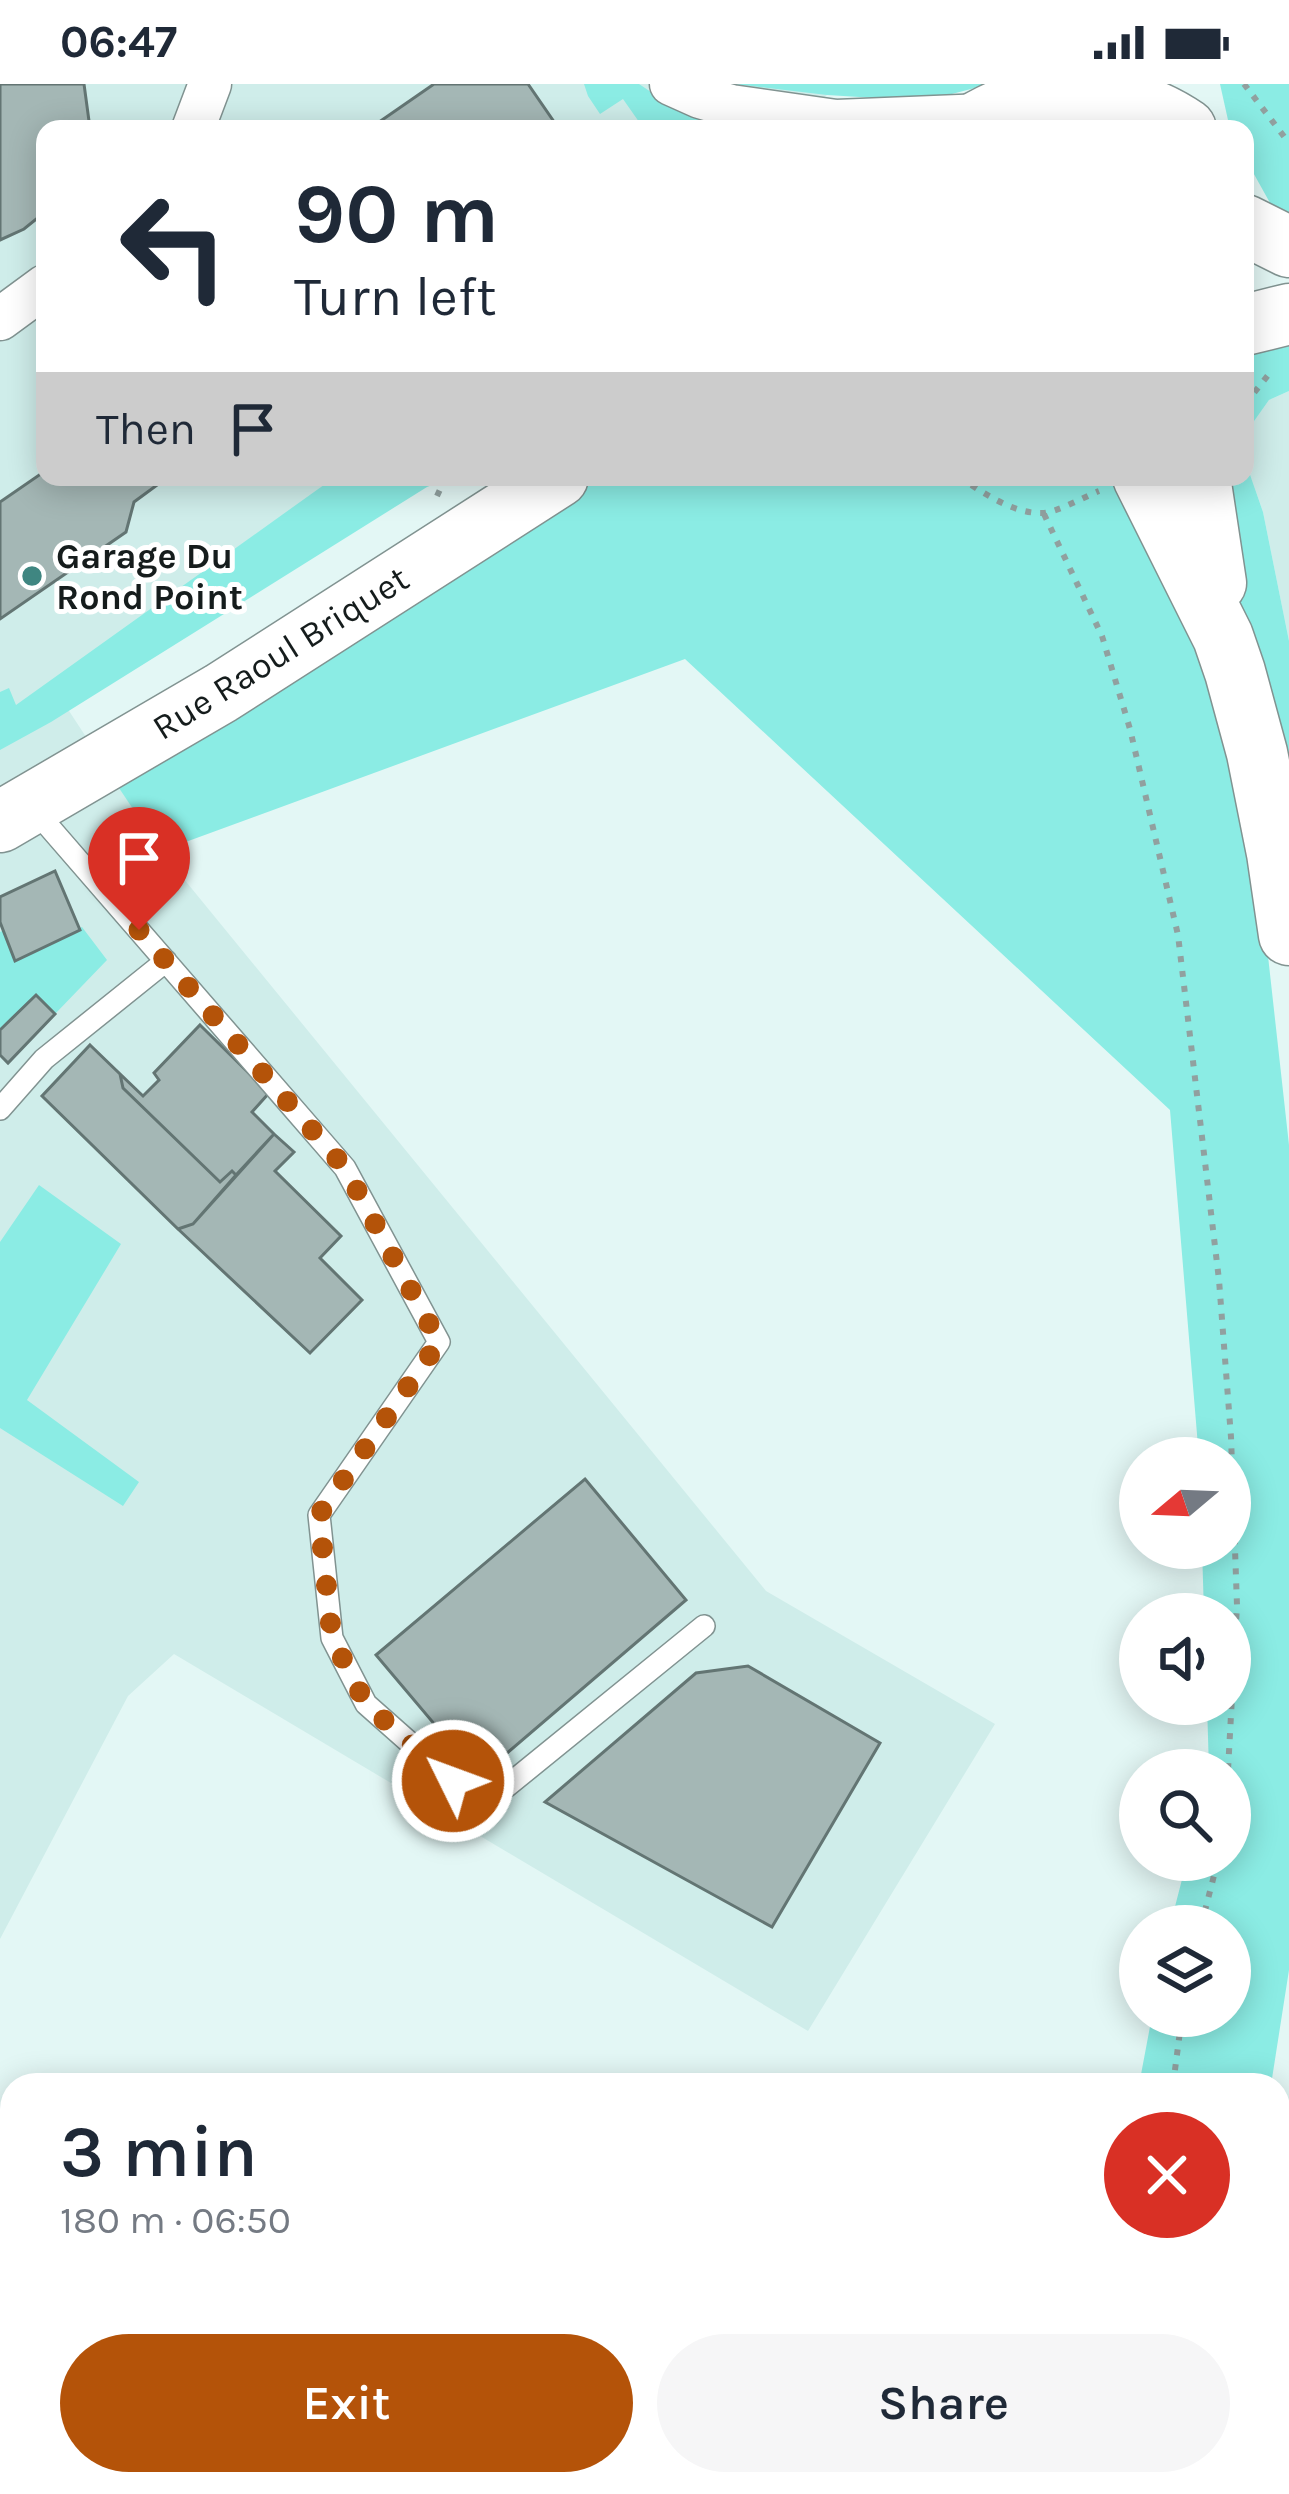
<!DOCTYPE html>
<html lang="en">
<head>
<meta charset="utf-8">
<style>
	body { margin:0; font-family:Karla,sans-serif; background:#f6f6f7; color:#1f2937; height:100vh; display:flex; flex-direction:column; font-size:45px; white-space:nowrap }
	* { box-sizing:border-box; margin:0 }
	p { font-size:39px; color:#747a83 }
	.icon { flex:none; width:66px; height:66px; fill:none; stroke:currentColor; stroke-width:2; stroke-linecap:round; stroke-linejoin:round }
	.map { position:relative; flex:1; overflow:hidden }
	.drawer { position:absolute; left:0px; top:1989px; width:1290px; height:423px; display:flex; flex-direction:column; background:#fff; border-radius:36px 36px 0 0; box-shadow:0 6px 30px #0003 }
	.drawer>* { flex:none }
	.guide { position:absolute; left:36px; top:36px; width:1218px; height:366px; border-radius:24px; box-shadow:0 6px 30px #0003; background:#fff; color:#1f2937; overflow:hidden }
	.needle { width:78px; rotate:251deg }
	.controls { position:absolute; left:1119px; top:1353px; display:grid; gap:24px }
	.controls a { display:grid; place-items:center; width:132px; height:132px; border-radius:50%; background:#fff; box-shadow:0 6px 30px #0003; font-size:60px }
	.pin { position:absolute; display:grid; place-items:center; width:102px; height:102px; color:#fff; margin:-123px -51px; border-radius:50% 50% 50% 0; rotate:-45deg; box-shadow:0 0 12px #0007 }
	.pin .icon { rotate:45deg }
	.me { position:absolute; width:132px; margin:-66px; rotate:312deg; stroke-linejoin:round; filter:drop-shadow(0 0 9px #0008) }
	.turn { display:flex; align-items:center; gap:42px; height:252px; padding:0 60px; font-size:54px }
	.turn .icon { width:156px; height:156px; stroke-width:2.5 }
	.turn b { display:block; font-size:84px; line-height:102px }
	.then { display:flex; align-items:center; height:114px; padding:0 60px; background:#0003; gap:24px; font-size:45px }
	.round { display:grid; place-items:center; flex:none; width:126px; height:126px; border-radius:63px; background:#f6f6f7 }
	.head { display:flex; align-items:center; justify-content:space-between; height:204px; padding:0 60px }
	h1 { font-size:72px; font-weight:600; line-height:90px }
	.cta { display:flex; gap:24px; margin-top:auto; padding:24px 60px }
	.cta a { flex:1; height:138px; border-radius:72px; background:#b45309; color:#fff; font-size:48px; font-weight:600; line-height:138px; text-align:center }
	.cta a+a { background:#f6f6f7; color:#1f2937 }
	.status { display:flex; justify-content:space-between; align-items:center; height:84px; padding:0 60px; background:#fff; direction:ltr }
	.status svg { height:33px; fill:currentColor }
	.map>svg:first-child { display:block }
	.built { fill:#cfedea }
	.green { fill:#8bece4 }
	.building { fill:#a4b7b5; stroke:#637573; stroke-width:3 }
	.lines { fill:none; stroke-linecap:round; stroke-linejoin:round }
	.lane-casing { stroke:#819391; stroke-width:24 }
	.street-casing { stroke:#819391; stroke-width:45 }
	.secondary-casing { stroke:#819391; stroke-width:63 }
	.path { stroke:#91a09f; stroke-width:6; stroke-dasharray:6 9; stroke-linecap:butt }
	.lane { stroke:#fff; stroke-width:21 }
	.street { stroke:#fff; stroke-width:42 }
	.secondary { stroke:#fff; stroke-width:60 }
	.route { stroke:#b45309; stroke-width:21; stroke-dasharray:0 37.8 }
	.poi-dot { fill:#3f8681; stroke:#fff; stroke-width:4.5 }
	.labels { text-anchor:middle; stroke-width:10; stroke-linejoin:round; paint-order:stroke }
	.poi-label { font-size:36px; font-weight:bold; fill:#151c1c; stroke:#fff; text-anchor:start }
	.street-label { font-size:36px; fill:#151c1c; stroke:#fff }
</style>
</head>
<body>
<div class="status"><b>06:47</b><svg viewBox="0 0 49 12"><path d="M0 12V9h3v3zM5 12V6h3v6zM10 12V3h3v9zM15 12V0h3v12zM26 1h20v11H26zM47 4h2v5h-2z"/></svg></div>
<div class="map">
<svg width="1289" height="2410" viewBox="0 0 1289 2410">
	<rect width="100%" height="100%" fill="#e3f7f5"/>
	<path class="built" d="M0,0H830L827,11L785,45H45V393H336L50,598L161,767L766,1507L995,1640L808,1947L174,1570L128,1612L0,1855Z
		M1289,307V557L1263,428L1245,376V350L1269,316Z"/>
	<path class="green" d="M584,0H639L672,22L754,45H644L623,15L600,30L588,12Z
		M734,0H990L925,17L827,11Z
		M1220,0H1289V142L1279,135L1245,74V45H1230Z
		M1289,244V307L1269,316L1245,350V265Z
		M1245,376L1263,428L1289,557V712L1236,513L1215,393H1245Z
		M335,393H452L427,403L51,638L0,666V608L9,604L16,621Z
		M604,393H1123L1190,525L1236,673L1264,836L1289,1061V1886L1271,2001H1139L1152,1932H1230V1842H1170L1187,1776H1230V1686H1209L1207,1620H1230V1530H1204L1202,1464H1230V1374H1199L1170,1026L685,575L161,767L115,698L559,414Z
		M82,843L107,876L55,930L35,912L0,946V848L4,846L16,877Z
		M39,1101L121,1160L27,1316L139,1398L123,1422L0,1344V1158Z
		M1289,2178V2349L1278,2380V2227Z
		M1054,2400H1172L1168,2410H1050Z"/>
	<path class="building" d="M0,0H84L89,37L88,45H45V128L24,145L0,156Z
		M434,0H528L559,45H369Z
		M45,387V393H168L134,418L126,448L0,535V418Z
		M55,787L80,846L15,877L0,838V813Z
		M36,911L55,930L8,979L0,971V946Z
		M200,941L269,1009L252,1028L274,1050L236,1091L232,1087L220,1098L123,1004L120,990L143,1012L159,996L154,989Z
		M90,961L120,990L123,1004L220,1098L232,1087L236,1091L193,1140L178,1145L42,1012Z
		M274,1050L294,1068L275,1087L341,1152L320,1174L362,1216L310,1269L178,1145L193,1140Z
		M585,1395L686,1516L479,1693L376,1571Z
		M748,1582L880,1659L772,1843L545,1718L696,1589Z"/>
	<g class="lines">
		<defs>
			<path id="lane" d="M31,722L345,1084L439,1258L319,1431L332,1554L366,1620L453,1697L501,1707L704,1542
				M0,1025L44,975L166,877"/>
			<path id="street" d="M671,0L700,13L731,22L836,37L984,31
				M193,45L210,0
				M0,235L45,202"/>
			<path id="secondary" d="M966,45C1032,0 1121,0 1186,45
				M1245,141L1289,163
				M1245,241L1289,230
				M1143,393L1223,553L1235,588L1257,669L1277,769L1289,851
				M1200,393L1216,499
				M0,738L221,609L558,393
				M1278,2097L1289,2050
				M1193,2410L1196,2400"/>
		</defs>
		<use href="#lane" class="lane-casing"/>
		<use href="#street" class="street-casing"/>
		<use href="#secondary" class="secondary-casing"/>
		<path class="path" d="M1244,0L1289,59
			M1245,320L1273,285
			M959,393C982,408 1013,430 1042,429C1056,429 1084,413 1099,407
			M437,412L446,393
			M1044,430L1102,552L1130,645L1178,851L1219,1196L1231,1353L1237,1521L1228,1686
			M1201,1842L1218,1776
			M1173,2001L1182,1932
			M1082,2410L1085,2400"/>
		<use href="#lane" class="lane"/>
		<use href="#street" class="street"/>
		<use href="#secondary" class="secondary"/>
	</g>
	<g class="lines">
		<path class="route" d="M139,846L345,1084L439,1258L319,1431L332,1554L366,1620L453,1697"/>
	</g>
	<circle class="poi-dot" cx="32" cy="492" r="12"/>
	<g class="labels">
		<g class="poi-label">
			<text x="56" y="484">Garage Du<tspan x="56" dy="41">Rond Point</tspan></text>
		</g>
		<g class="street-label">
			<text transform="translate(280 568) rotate(-32)" y="13">Rue Raoul Briquet</text>
		</g>
	</g>
</svg>
<div class="controls">
<a><svg class="needle" viewBox="-14 -14 28 28"><path d="M0-13l5 13h-10z" fill="#e53935"/><path d="M0 13l5-13h-10z" fill="#747a83"/></svg></a>
<a><svg class="icon" aria-label="sound" viewBox="0 0 24 24"><path d="M4 9h4l5-4v14l-5-4H4zM17 9q2 3 0 6"/></svg></a>
<a><svg class="icon" aria-label="search" viewBox="0 0 24 24"><circle cx="10" cy="10" r="6"/><path d="M15 15l6 6"/></svg></a>
<a><svg class="icon" aria-label="layers" viewBox="0 0 24 24"><path d="M12 4l9 5-9 5-9-5zM3 14l9 5 9-5"/></svg></a>
</div>
<div class="pin" style="left:139px;top:846px;background:#d93025"><svg class="icon" aria-label="arrive" viewBox="0 0 24 24"><path d="M6 21V4h12l-3 4 3 4H6"/></svg></div>
<svg class="me" style="left:453px;top:1697px" viewBox="-20 -20 40 40"><circle r="17" fill="#b45309" stroke="#fff" stroke-width="3"/><path d="M0-11L8 9 0 5-8 9z" fill="#fff"/></svg>
<div class="guide">
<div class="turn"><svg class="icon" aria-label="left" viewBox="0 0 24 24"><path d="M17 20v-9H6M10 6l-5 5 5 5"/></svg><div><b>90 m</b>Turn left</div></div>
<div class="then">Then<svg class="icon" aria-label="arrive" viewBox="0 0 24 24"><path d="M6 21V4h12l-3 4 3 4H6"/></svg></div>
</div>
<section class="drawer">
<div class="head"><div><h1>3 min</h1><p>180 m · 06:50</p></div><a class="round" style="background:#d93025;color:#fff"><svg class="icon" aria-label="close" viewBox="0 0 24 24"><path d="M6 6l12 12M18 6L6 18"/></svg></a></div>
<div class="cta"><a>Exit</a><a>Share</a></div>
</section>
</div>
</body>
</html>
